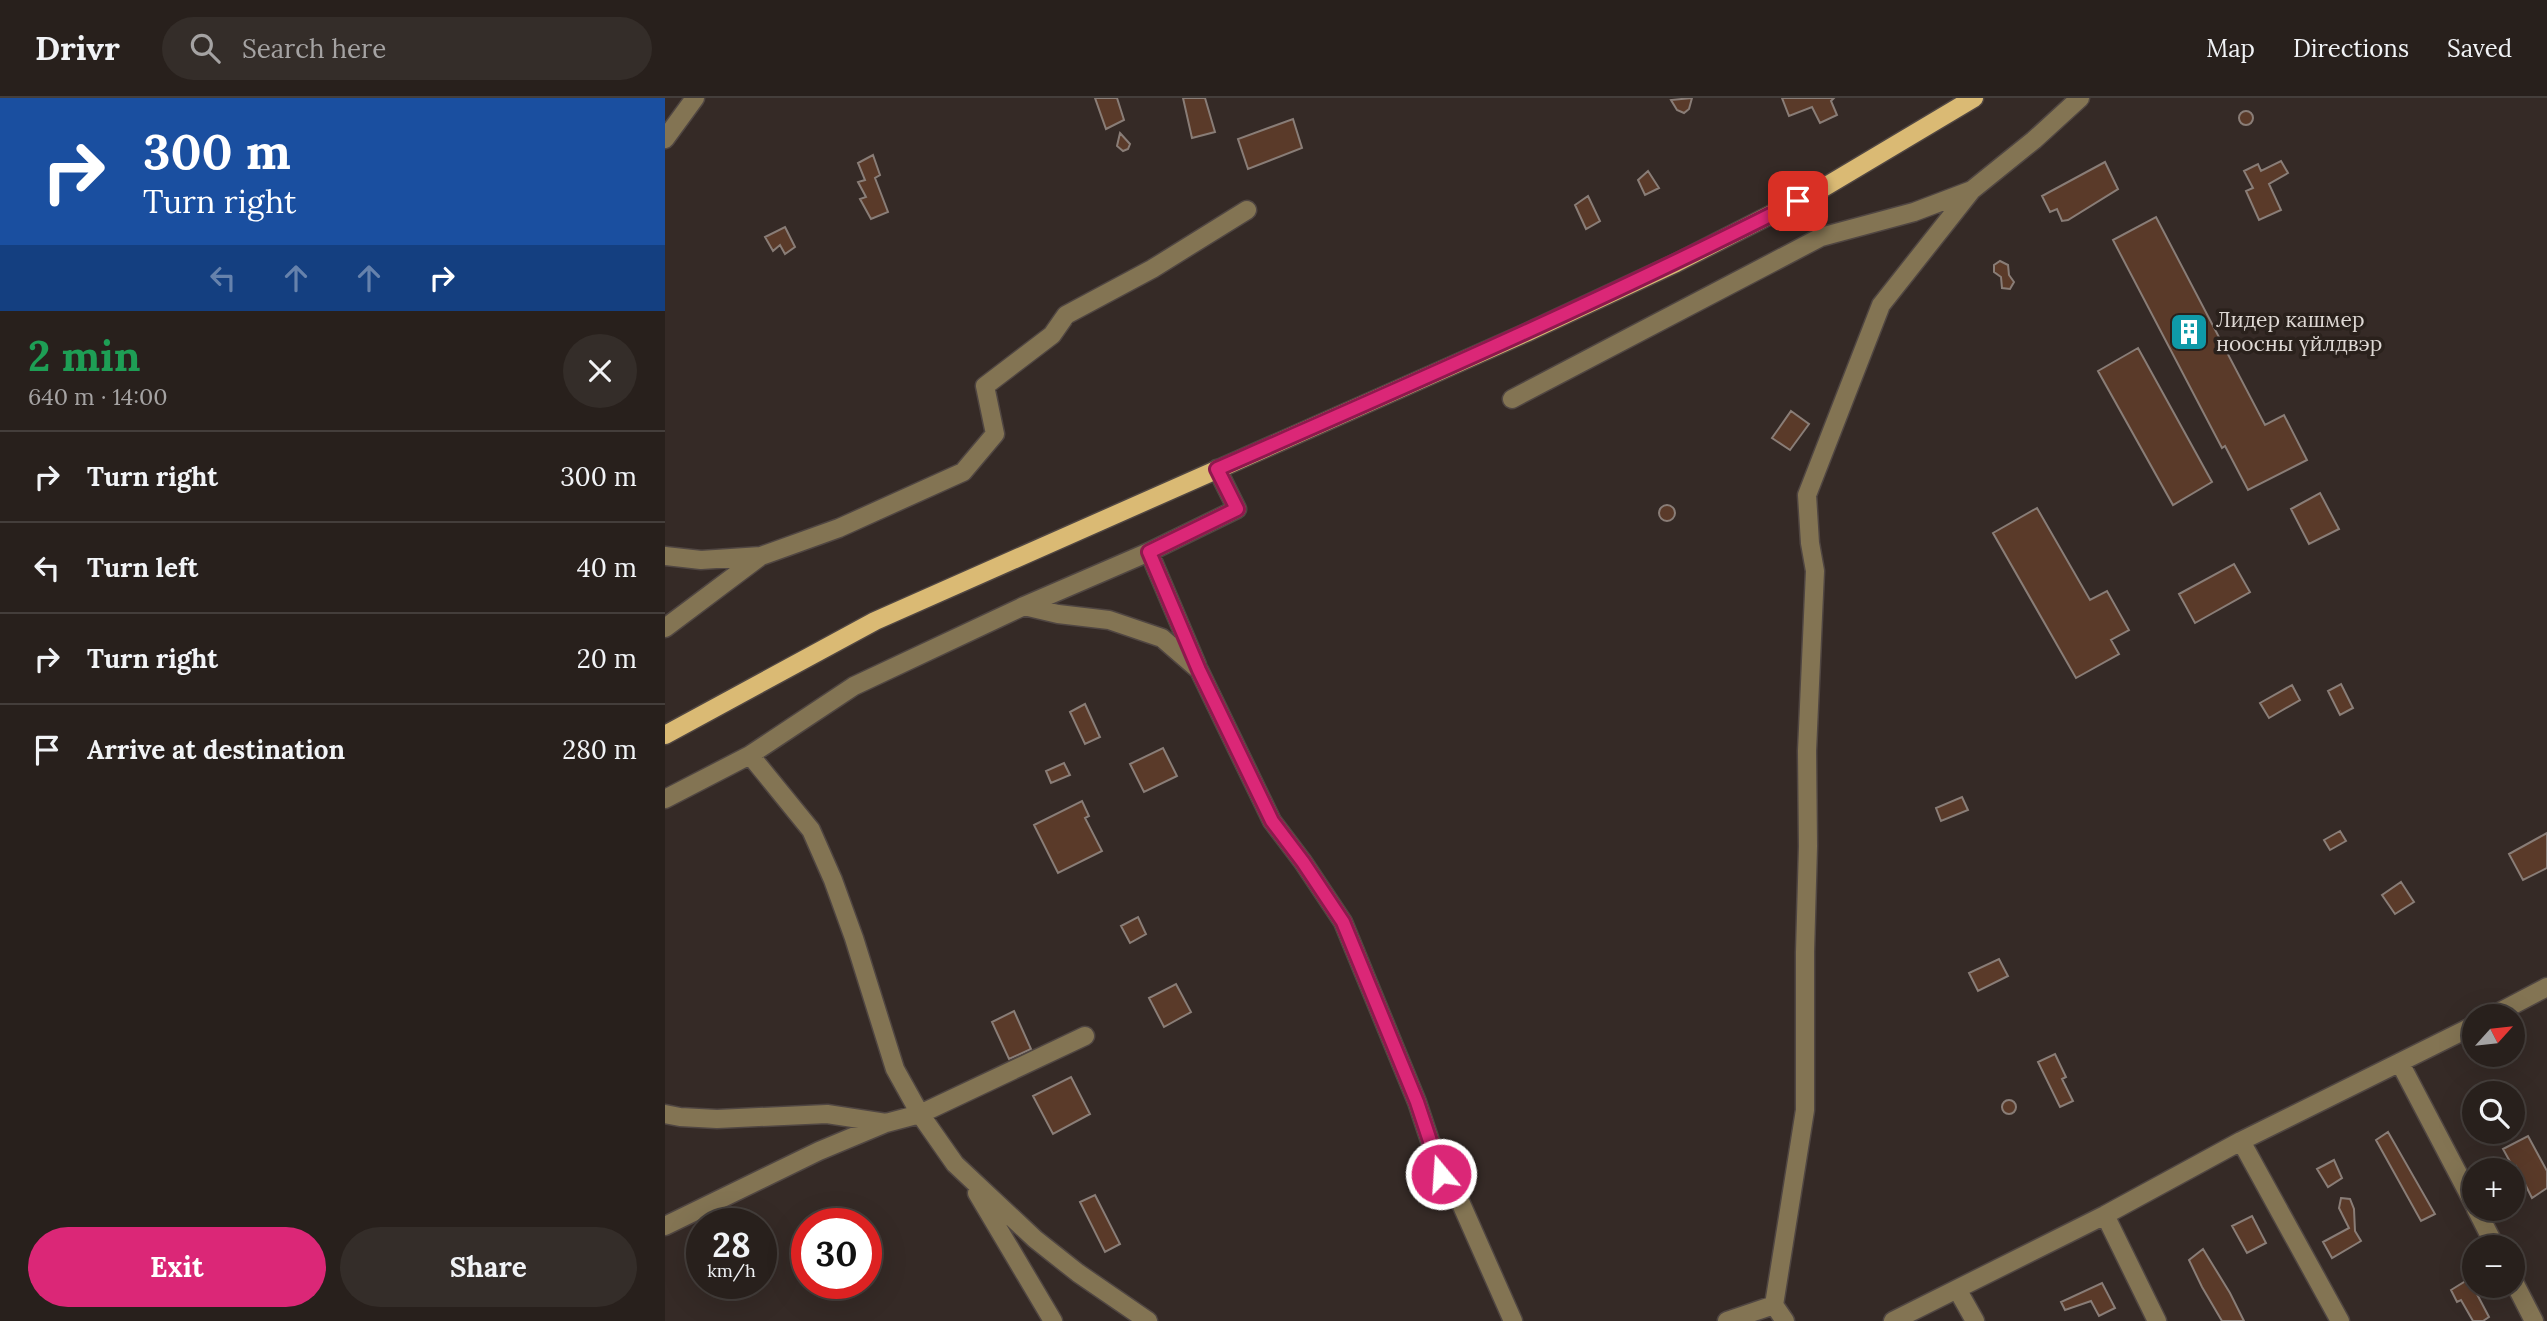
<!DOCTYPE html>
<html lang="en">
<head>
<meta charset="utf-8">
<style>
	body { margin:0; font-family:Lora,serif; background:#342d29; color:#f1f3f6; height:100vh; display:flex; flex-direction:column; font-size:26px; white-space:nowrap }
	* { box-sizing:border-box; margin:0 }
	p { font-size:23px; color:#a5a3a3 }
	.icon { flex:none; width:38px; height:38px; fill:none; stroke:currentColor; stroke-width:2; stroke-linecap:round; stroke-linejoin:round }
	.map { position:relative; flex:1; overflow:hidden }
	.side { display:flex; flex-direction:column; background:#28201c; width:665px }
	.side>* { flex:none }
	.hud { background:#1a4fa0; color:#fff; overflow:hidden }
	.needle { width:46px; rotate:63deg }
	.controls { position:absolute; left:1797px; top:906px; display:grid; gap:14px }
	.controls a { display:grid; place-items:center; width:63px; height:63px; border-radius:50%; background:#28201c; box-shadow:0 7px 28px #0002,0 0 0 2px #443e3b; font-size:35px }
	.speed { position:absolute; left:21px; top:1110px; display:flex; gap:14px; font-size:35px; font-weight:700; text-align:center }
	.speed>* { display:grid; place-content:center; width:91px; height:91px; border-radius:50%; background:#28201c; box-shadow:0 7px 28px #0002,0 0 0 2px #443e3b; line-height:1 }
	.speed small { font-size:18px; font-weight:400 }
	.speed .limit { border:10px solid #d22; background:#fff; color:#111 }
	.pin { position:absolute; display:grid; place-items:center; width:60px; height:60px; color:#fff; margin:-30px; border-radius:14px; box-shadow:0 4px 10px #0006 }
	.me { position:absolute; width:77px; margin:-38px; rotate:342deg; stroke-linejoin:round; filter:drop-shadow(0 0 5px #0008) }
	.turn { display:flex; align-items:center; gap:24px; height:147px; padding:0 28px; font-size:32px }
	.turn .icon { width:91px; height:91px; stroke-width:2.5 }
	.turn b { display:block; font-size:49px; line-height:60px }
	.lanes { display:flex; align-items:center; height:66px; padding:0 28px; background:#0003; justify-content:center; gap:35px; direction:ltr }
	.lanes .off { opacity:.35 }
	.round { display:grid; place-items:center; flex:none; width:74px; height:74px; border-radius:37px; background:#342d29 }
	.headline { display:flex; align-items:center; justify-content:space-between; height:119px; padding:0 28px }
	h1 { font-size:42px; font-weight:800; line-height:52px; color:#1e9e55 }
	.action { display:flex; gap:14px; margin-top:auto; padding:14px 28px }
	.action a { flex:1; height:80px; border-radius:42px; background:#db2777; color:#fff; font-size:28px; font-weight:800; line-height:80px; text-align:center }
	.action a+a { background:#342d29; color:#f1f3f6 }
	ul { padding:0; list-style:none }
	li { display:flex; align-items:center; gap:21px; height:91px; padding:0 28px; border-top:2px solid #443e3b }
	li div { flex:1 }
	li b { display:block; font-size:26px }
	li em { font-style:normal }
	header { display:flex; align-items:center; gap:42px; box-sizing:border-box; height:98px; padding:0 35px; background:#28201c; border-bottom:2px solid #443e3b }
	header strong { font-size:33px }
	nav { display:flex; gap:38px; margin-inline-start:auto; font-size:24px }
	.search { width:490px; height:63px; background:#342d29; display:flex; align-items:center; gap:18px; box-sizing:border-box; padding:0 24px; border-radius:38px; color:#a5a3a3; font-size:26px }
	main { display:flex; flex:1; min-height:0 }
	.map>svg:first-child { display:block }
	.building { fill:#5a3a29; stroke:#897d77; stroke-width:2 }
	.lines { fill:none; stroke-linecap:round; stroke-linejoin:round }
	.minor-casing { stroke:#504642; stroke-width:21 }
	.major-casing { stroke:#504642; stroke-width:21 }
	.minor { stroke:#837453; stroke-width:18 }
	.major { stroke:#daba74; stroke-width:18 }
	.route-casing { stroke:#8e194d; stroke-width:18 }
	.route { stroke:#db2777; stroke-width:12 }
	.labels { text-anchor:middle; stroke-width:7; stroke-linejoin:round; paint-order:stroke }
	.poi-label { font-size:21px; fill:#ded8d4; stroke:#2a211c; text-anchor:start }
</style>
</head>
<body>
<header>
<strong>Drivr</strong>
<div class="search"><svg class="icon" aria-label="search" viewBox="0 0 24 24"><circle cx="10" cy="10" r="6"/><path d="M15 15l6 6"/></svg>Search here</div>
<nav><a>Map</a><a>Directions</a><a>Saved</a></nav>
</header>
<main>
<section class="side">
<div class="hud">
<div class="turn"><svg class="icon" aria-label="right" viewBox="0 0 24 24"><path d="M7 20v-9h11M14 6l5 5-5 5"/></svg><div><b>300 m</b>Turn right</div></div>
<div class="lanes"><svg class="icon off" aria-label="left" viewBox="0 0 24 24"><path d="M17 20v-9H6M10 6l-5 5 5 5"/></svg><svg class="icon off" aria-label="ahead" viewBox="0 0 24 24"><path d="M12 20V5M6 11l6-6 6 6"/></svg><svg class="icon off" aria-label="ahead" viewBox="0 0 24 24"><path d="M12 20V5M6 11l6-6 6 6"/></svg><svg class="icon" aria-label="right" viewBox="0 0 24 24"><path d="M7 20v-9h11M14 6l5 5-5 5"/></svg></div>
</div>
<div class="headline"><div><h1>2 min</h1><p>640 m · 14:00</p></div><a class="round"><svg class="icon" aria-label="close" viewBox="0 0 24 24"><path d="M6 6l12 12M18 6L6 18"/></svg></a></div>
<ul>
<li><svg class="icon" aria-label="right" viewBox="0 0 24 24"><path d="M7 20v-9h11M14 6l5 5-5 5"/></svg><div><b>Turn right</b></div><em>300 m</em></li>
<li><svg class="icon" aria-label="left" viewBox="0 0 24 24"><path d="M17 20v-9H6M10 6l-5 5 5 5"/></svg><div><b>Turn left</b></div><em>40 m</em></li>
<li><svg class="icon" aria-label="right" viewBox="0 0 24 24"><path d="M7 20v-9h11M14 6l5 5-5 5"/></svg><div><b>Turn right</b></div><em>20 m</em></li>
<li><svg class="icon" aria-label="arrive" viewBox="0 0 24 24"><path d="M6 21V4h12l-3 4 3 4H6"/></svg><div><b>Arrive at destination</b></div><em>280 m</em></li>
</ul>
<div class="action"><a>Exit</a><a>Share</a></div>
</section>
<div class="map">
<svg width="1882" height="1223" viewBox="0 0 1882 1223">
	<rect width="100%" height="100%" fill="#352a26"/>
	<path class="building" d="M430,0H452L459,22L441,31Z
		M518,0H540L550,34L527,40Z
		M1027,0L1024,11L1019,15L1012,12L1006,2Z
		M1117,0H1169L1166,3L1172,17L1155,25L1147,9L1124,18Z
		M1574 20a7 7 0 1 1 14 0a7 7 0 1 1-14 0Z
		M628,21L637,50L583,71L573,41Z
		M455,35L465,46L463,51L458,53L452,48Z
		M208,57L215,77L210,80L223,114L206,121L195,101L201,99L193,84L200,82L193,65Z
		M1616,63L1623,75L1604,86L1616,112L1594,122L1581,93L1588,90L1579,73L1593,66L1596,73Z
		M1440,64L1453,91L1403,122L1397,123L1392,111L1385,114L1377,98Z
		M983,73L994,90L980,97L973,82Z
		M923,98L935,123L921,131L910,107Z
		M1491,119L1600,327L1619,317L1642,362L1583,392L1560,348L1557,350L1448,142Z
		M120,129L130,149L120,156L115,147L108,153L100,139Z
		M1335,163L1343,167L1344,177L1349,184L1345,191L1337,190L1336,179L1329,174V167Z
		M1473,250L1547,384L1508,407L1433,273Z
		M1126,313L1144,326L1125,352L1107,340Z
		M1655,395L1674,431L1644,446L1626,411Z
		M994 415a8 8 0 1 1 16 0a8 8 0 1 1-16 0Z
		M1372,410L1425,502L1442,493L1464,532L1446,542L1454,556L1411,580L1328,435Z
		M1569,466L1585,494L1530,525L1514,496Z
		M1676,586L1688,610L1675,617L1663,593Z
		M1627,587L1635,602L1604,620L1595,605Z
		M420,606L435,639L420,646L405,614Z
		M498,650L512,678L479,694L465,666Z
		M399,665L405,677L386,685L381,673Z
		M1297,699L1303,712L1276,723L1271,710Z
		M417,703L424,718L420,720L437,753L393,775L369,727Z
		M1675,733L1681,743L1665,752L1659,742Z
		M1882,735V770L1858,782L1844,756Z
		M1736,784L1749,804L1730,816L1717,797Z
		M473,819L481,836L465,845L456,828Z
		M1334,861L1343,878L1313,893L1304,875Z
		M511,886L526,914L499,929L484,900Z
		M349,913L366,951L344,961L327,924Z
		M1390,956L1401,979L1397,981L1408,1003L1395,1009L1373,964Z
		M406,979L425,1016L388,1036L368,998Z
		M1337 1009a7 7 0 1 1 14 0a7 7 0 1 1-14 0Z
		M1723,1034L1770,1116L1756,1123L1711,1042Z
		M1863,1038L1882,1073V1090L1867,1100L1851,1068L1848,1069L1838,1051Z
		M1669,1062L1677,1080L1663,1089L1652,1071Z
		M430,1097L455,1146L440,1154L415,1104Z
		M1676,1100L1685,1101L1689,1111L1690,1133L1696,1143L1667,1160L1658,1144L1684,1130L1674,1110Z
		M1587,1118L1601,1145L1582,1155L1567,1128Z
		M1538,1151L1565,1195L1579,1223H1557L1537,1189L1524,1162Z
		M1804,1181L1824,1219L1818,1223H1808L1796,1202L1792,1204L1786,1192Z
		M1437,1185L1450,1210L1434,1218L1426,1203L1400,1212L1396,1204Z"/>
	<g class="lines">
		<defs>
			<path id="minor" d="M0,41L30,0
				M847,301L1156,139L1249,114L1307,92L1369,42L1415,0
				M484,454L532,567
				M0,458L36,462L96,458L174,430L298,374L330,336L320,288L387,237L401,217L487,171L582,112
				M359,508L393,516L444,522L497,540L534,572L607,723L638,764L678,824L752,1004L776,1076L794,1101L848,1223
				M0,530L96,458
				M85,657L146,732L168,782L189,840L230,971L255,1016L290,1066L370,1141L413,1175L483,1223
				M0,701L85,657L189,588L359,508L484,454L572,411L552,371
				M1825,919L1882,889
				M1735,965L1810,1108
				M0,1016L15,1019L52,1021L162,1016L221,1025L255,1016L420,938
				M1576,1043L1675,1223
				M312,1095L388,1223
				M1811,1111L1831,1150
				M1440,1117L1492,1223
				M0,1128L154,1053L221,1025
				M1848,1182L1869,1223
				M1292,1191L1310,1223
				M1062,1223L1109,1207
				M1120,1223L1109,1207L1140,1012V854L1143,748L1142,653L1150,473L1145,445L1142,397L1216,207L1307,92
				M1228,1223L1440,1117L1576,1043L1810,927"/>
			<path id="major" d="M0,637L210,523L863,234L1011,165L1158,90L1309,0"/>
		</defs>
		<use href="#minor" class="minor-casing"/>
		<use href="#major" class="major-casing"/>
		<use href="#minor" class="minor"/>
		<use href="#major" class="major"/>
	</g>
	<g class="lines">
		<defs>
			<path id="route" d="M776,1076L752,1004L678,824L638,764L607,723L534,572L484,454L572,411L552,371C748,285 943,200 1133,103"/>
		</defs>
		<use href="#route" class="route-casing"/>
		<use href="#route" class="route"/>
	</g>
	<defs>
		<symbol id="building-square" viewBox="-11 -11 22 22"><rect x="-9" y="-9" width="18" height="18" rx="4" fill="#0f9aa8" stroke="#2a211c"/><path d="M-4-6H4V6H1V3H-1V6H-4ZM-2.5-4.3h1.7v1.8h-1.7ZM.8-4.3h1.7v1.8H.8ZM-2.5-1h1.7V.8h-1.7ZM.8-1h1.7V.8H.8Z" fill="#fff"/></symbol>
	</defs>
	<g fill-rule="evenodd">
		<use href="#building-square" x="1502" y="212" width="44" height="44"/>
	</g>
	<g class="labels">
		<g class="poi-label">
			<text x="1551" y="229">Лидер кашмер<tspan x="1551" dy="24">ноосны үйлдвэр</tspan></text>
		</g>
	</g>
</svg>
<div class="controls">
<a><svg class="needle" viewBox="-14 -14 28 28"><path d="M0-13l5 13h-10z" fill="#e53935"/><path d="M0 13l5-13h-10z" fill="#a5a3a3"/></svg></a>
<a><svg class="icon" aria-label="search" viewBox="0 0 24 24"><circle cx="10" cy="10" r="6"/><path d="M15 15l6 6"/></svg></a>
<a>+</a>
<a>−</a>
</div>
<div class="speed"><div>28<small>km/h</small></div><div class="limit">30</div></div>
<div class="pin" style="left:1133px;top:103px;background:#d93025"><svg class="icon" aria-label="arrive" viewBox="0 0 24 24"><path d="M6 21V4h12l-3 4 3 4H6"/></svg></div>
<svg class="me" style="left:776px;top:1076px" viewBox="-20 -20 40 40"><circle r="17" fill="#db2777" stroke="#fff" stroke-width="3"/><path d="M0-11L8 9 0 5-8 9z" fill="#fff"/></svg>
</div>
</main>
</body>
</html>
